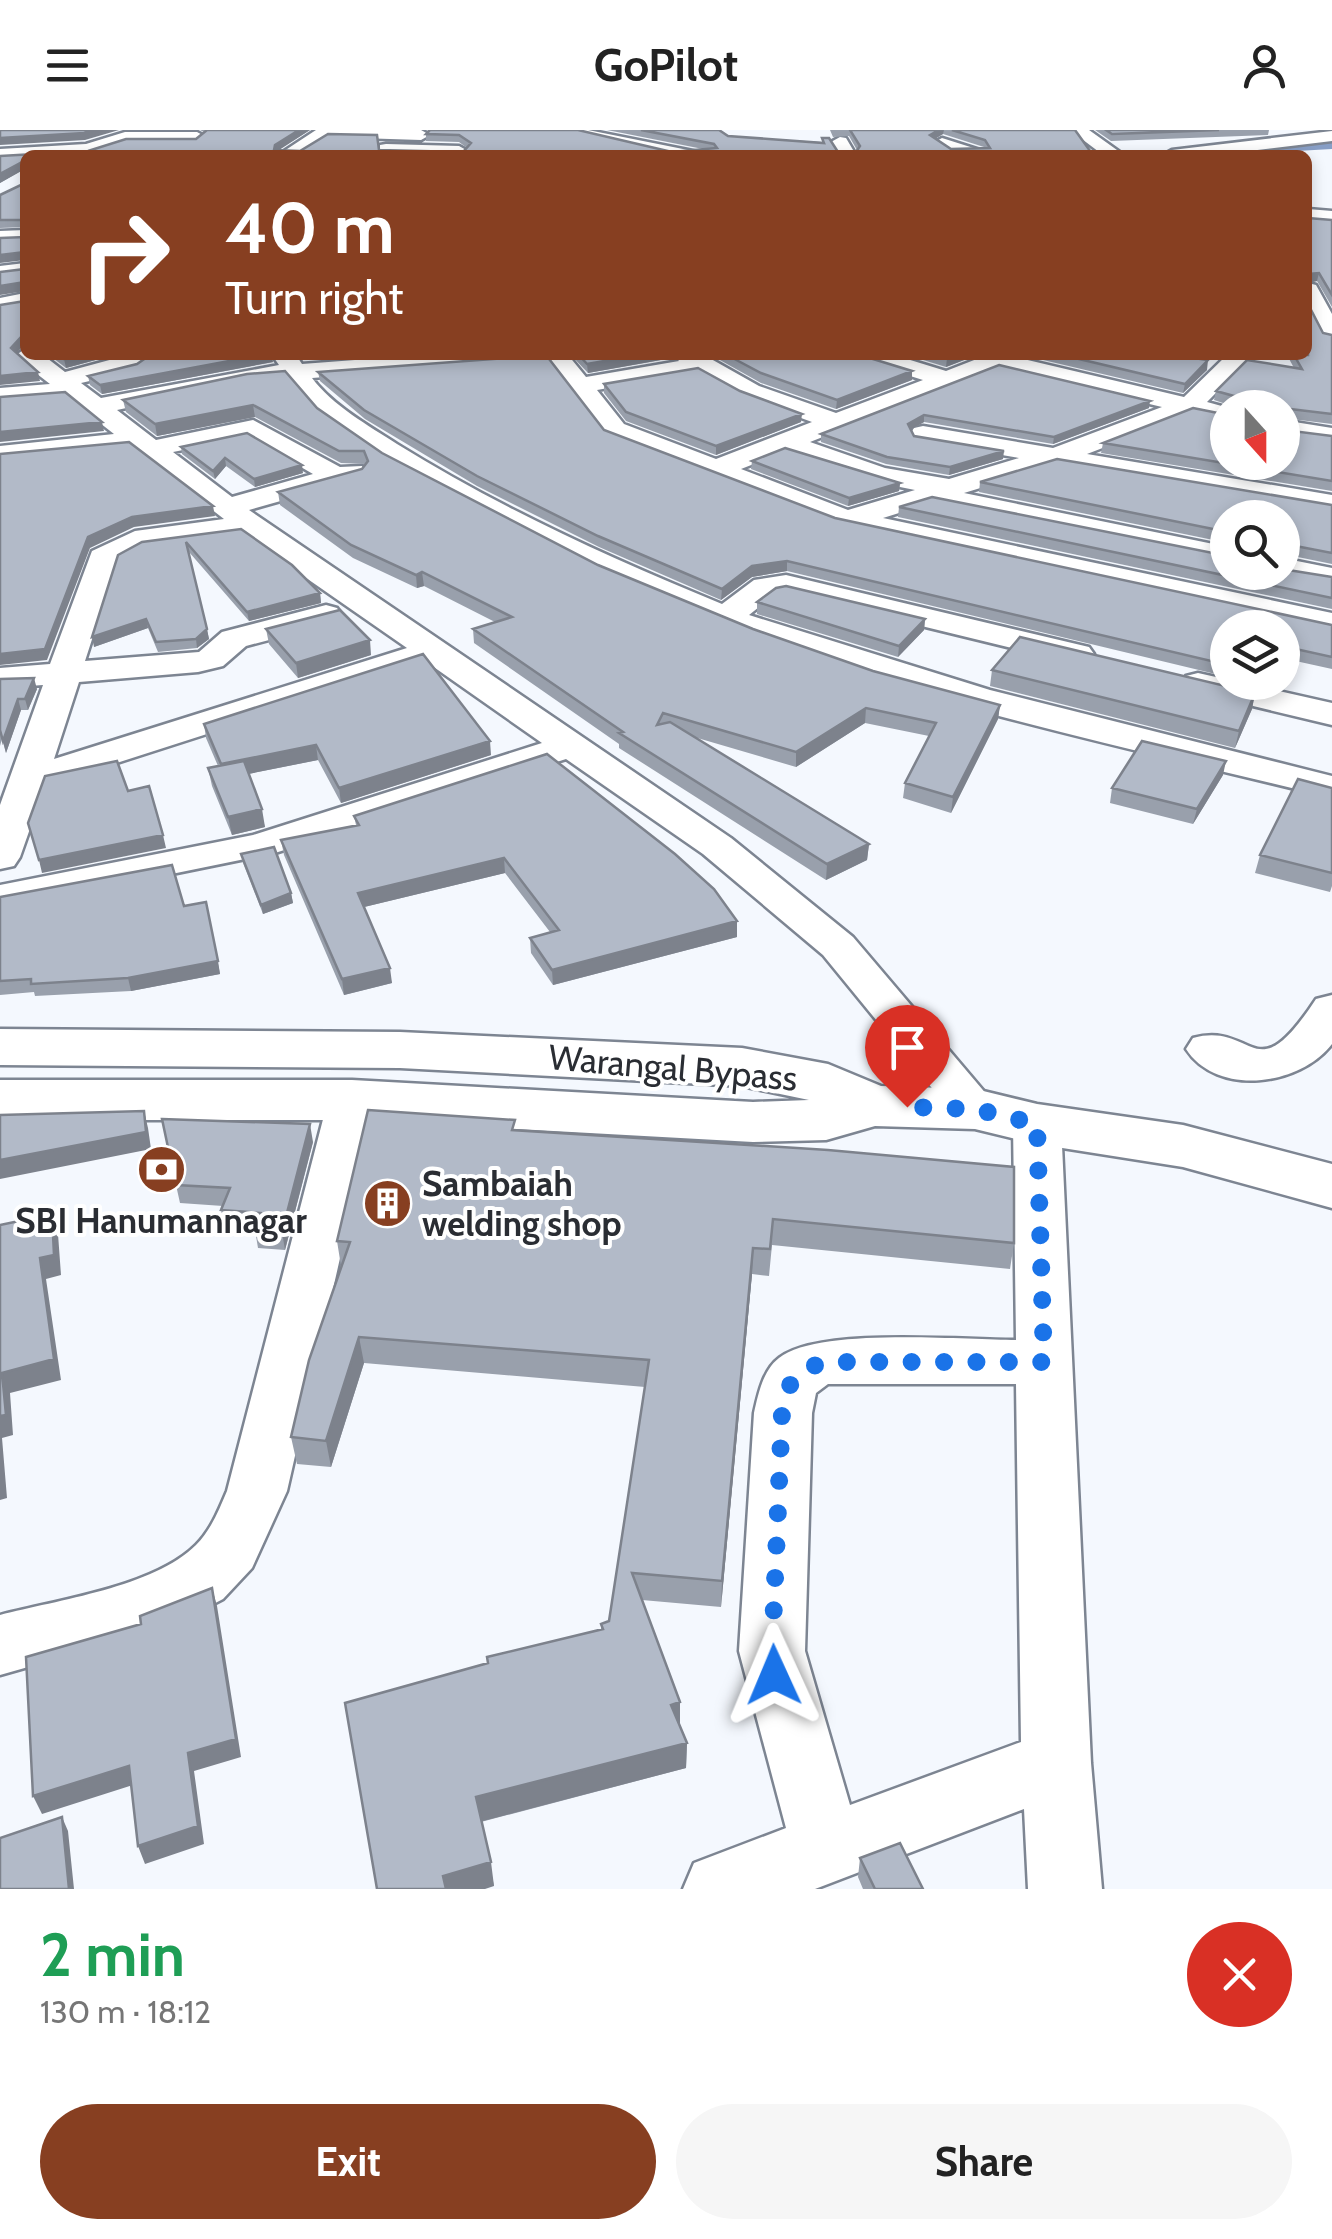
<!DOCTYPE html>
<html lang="en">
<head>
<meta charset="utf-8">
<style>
	body { margin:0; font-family:Cabin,sans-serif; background:#f6f6f6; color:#222; height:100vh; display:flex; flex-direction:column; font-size:38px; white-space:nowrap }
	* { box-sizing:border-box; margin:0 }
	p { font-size:32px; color:#767676 }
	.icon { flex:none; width:55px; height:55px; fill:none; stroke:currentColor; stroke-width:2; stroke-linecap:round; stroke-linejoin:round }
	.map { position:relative; height:1759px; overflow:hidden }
	.side { display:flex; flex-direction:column; background:#fff; flex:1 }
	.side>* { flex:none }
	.top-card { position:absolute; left:20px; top:20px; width:1292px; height:210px; border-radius:15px; box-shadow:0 5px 15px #0003; background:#873f21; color:#fff; overflow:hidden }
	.needle { width:65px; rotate:159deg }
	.controls { position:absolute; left:1210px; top:260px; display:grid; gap:20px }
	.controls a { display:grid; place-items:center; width:90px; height:90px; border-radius:50%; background:#fff; box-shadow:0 5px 15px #0003; font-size:50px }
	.pin { position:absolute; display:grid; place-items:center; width:85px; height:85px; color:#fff; margin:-102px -42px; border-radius:50% 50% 50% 0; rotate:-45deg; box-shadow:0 0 10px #0007 }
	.pin .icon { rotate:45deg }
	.me { position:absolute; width:110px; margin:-55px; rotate:359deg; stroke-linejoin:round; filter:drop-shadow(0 0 8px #0008) }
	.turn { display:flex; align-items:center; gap:35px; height:210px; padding:0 40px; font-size:45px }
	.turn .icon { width:130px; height:130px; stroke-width:2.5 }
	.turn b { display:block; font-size:70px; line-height:85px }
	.round { display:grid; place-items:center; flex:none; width:105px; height:105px; border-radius:52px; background:#f6f6f6 }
	.summary { display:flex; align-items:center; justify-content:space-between; height:170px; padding:0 40px }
	h1 { font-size:60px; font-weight:700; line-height:75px; color:#1e9e55 }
	.primary-button { display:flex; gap:20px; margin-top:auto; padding:20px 40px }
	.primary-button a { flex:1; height:115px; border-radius:60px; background:#873f21; color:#fff; font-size:40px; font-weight:700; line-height:115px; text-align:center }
	.primary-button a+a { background:#f6f6f6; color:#222 }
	header { display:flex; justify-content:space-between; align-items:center; height:130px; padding:0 40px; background:#fff; font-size:45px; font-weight:700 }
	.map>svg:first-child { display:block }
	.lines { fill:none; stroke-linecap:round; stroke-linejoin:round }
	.canal { fill:#879ec6; fill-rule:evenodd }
	.minor-casing { stroke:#7d8592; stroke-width:5 }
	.secondary-casing { stroke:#7d8592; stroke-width:5 }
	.minor { fill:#fff; fill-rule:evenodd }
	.secondary { fill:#fff; fill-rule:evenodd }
	.wall { fill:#99a0ac; fill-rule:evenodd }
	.shaded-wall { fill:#7d828c }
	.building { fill:#b2bac8; stroke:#7d828c; stroke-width:2.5 }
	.route { stroke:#1a73e8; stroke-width:18; stroke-dasharray:0 32.4 }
	.labels { text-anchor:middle; stroke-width:8; stroke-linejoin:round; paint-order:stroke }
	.street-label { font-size:35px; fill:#2a2d33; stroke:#fff }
	.poi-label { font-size:35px; font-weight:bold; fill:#2a2d33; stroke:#fff; text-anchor:start }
</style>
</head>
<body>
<header><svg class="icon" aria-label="menu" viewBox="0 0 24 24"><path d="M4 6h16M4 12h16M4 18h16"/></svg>GoPilot<svg class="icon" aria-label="person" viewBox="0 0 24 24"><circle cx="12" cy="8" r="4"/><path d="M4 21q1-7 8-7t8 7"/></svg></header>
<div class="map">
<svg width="1332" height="1759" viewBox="0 0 1332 1759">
	<rect width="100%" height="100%" fill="#f4f8fe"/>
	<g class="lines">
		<path class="canal" d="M1332,9V19L1224,25L1233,19Z"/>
		<defs>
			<path id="minor" d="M316,0H421L430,5L421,10L328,7L299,25H278Z
				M550,0H588L713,25H673Z
				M1070,0H1089L1124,25H1103Z
				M1332,1V11L1216,25H1163L1172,20Z
				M125,2H197L206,7L197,12H127L89,24L0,29V19L86,14Z
				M840,7L846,8L856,25H838L831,12Z
				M942,8L983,21L986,25C967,25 948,25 933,13Z
				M386,14L459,16L468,21L464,25L380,23V15Z
				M1308,79L1332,81V93L1308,91Z
				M25,100V112L0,113V101Z
				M25,133V145L0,148V136Z
				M1308,153L1316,155L1332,184V212L1324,210L1308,180Z
				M25,163V177L0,182V168Z
				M25,219V225H43L65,242L128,225H158L137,240L81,253L101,268L279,235L272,225H296L302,234L421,225H532L520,232L312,248C332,275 369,296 397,314C500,378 610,428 722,474L754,450L786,445L1089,517L1094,524L1089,531L1077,534L786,463L774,465L749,485L990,560L1332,646V668C1139,620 941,579 754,510C650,471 549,423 452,370C396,339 325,304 288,249L248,252L117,280L156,310L253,290L340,337L362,336L366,342L362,348L249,380L731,708L853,807L999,979L992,990L975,995L958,990L823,825L703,724L566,629L275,723L0,779V755L253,705L542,613L428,533L45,656L20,727L14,736L0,739V675L43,555L0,558V538L50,534L92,421L135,401L224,389L132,318L0,332V316L114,304L68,268L0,274V258L50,254L19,230L16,225ZM249,307L313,344L232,367L173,322ZM243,404L407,518L54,629L79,552L198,542L223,536L246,516L337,492L342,485L337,478L326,475L222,502L199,522L85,531L117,432L143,418Z
				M543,225H568L586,247L679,231L674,225H704L759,256L836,283L923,250L859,230L856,225H894L946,241L987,225H1006L1184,267L1227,225H1253L1207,272L1229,278L1228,293L1191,284L1087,324L1332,365V383L1055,335L964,363L1228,417V435L931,373L883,388L1332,483V503L836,395L606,306ZM998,238L1162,277L1053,318L923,296L914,298L910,304L914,310L1019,328L949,349L885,338L810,312ZM699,242L741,266L812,292L716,329L624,294L597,260ZM785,322L870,351L915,360L848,380L741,339Z
				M1282,290L1332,298V314L1282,306Z
				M1282,428L1332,438V456L1271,444L1282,442Z
				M1198,543L1332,573V595L1186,560L1181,553L1186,546Z
				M1332,865V914C1300,956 1217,967 1186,919L1193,908C1256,891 1253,965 1316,869Z
				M352,954L369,959L376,970L287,1361L252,1438L223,1469L200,1481L116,1512L0,1545V1485C57,1470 154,1457 196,1415C211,1400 219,1380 227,1361L328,970L335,959Z
				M1037,977L1054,982L1061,994L1091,1633L1102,1759H1028L1024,1679L815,1759H683L694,1733L786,1698L739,1521L754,1283C758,1265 763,1240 779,1228C818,1197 963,1210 1016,1210L1013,994L1020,982ZM828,1254H1016L1021,1612L850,1675L805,1521L812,1283L816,1263Z"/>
			<path id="secondary" d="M0,899L400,902L742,918L828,934L881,956L975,959L1037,974L1183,995L1332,1034V1078L1183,1037L1037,1014L975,999L875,996L826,1010L753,1012L352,990H0V950H352L753,972L809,970L742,956L400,938L0,935Z"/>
		</defs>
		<use href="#minor" class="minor-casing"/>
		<use href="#secondary" class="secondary-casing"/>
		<use href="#minor" class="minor"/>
		<use href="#secondary" class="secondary"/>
	</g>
	<path class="wall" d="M200,0H310L278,20H379L463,22L467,18L459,12L426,11V4L429,1L427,0H578L672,22L703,19L607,0H719L728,6L822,12V8L838,22H856L857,20L849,6L833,7L830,0H1075L1093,25L24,39L0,53V26L88,21L196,9L204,2ZM943,4L984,17L985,18L951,19L936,8Z
		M1095,0H1269L1268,5L1111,11Z
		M25,53V97L0,98V65Z
		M1332,90V177L1317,151L1308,153Z
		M1323,203L1332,205V294L1283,288L1284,300L1332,306V361L1101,323L1103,313L1228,332L1282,278H1232V276L1214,270L1216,261L1294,238L1287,225H1308Z
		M49,225H114L66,238Z
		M571,225H673L672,228L588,243Z
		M711,225H860L912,241V250L836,279L761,253Z
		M907,225H977L946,237Z
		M1022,225H1172L1207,240L1183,263Z
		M520,227L604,300L835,388L1332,495V539L1282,528V498H1228V547L787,441L752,447L721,470L599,417L477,356L365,289L320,251L318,242Z
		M273,232L102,264L90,255L88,246L137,234Z
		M999,235L1149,278L1053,314L924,292L910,300L914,306L1003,329L949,345L886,334L821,312V304Z
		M604,254L740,261L801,292L716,325L626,291L604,263Z
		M123,270L317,278L382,323L598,435L753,499L873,541L1000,575L998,589L951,683L903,668L905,653L929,606L865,593L796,637L694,607L869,714L867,730L826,750L619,618V614L474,513L473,499L495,492L424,456L417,458L353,428L280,375L278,362L362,339L365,334L341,333L255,287L157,306L126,282Z
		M181,317L303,343L255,357L226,336L215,349L182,324Z
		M752,331L900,353L899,361L848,376L751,339Z
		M980,352L1332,375V434L1283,424L1228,388V413L979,362Z
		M899,377L1228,442L1332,447V479L898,387Z
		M241,399L320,463L321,473L249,491L189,422L209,509L197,518L158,522L148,498L94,517L118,425Z
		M757,472L925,489L924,500L898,527L757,484Z
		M266,499L371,525L298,548L269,514Z
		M992,540L1255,563L1252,579L1235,618L990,556Z
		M0,549L37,559L28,580H21L6,623L2,609L0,616Z
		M204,594L491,625L341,673L318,630L248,644L265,697L232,705L212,656L208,638L218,636L206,608Z
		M1223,645L1193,694L1110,673L1112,658Z
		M1332,658V756L1330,762L1255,743L1260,725Z
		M354,686L737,791V807L553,855L531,823L530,808L550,802L505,743L364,777L392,853L344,865L284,725L281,710L356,695Z
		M241,724L291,763L293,773L263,784L243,733Z
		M0,767L184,776L206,772L220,844L131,861L35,866L34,862L0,865Z
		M516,1000L1014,1113L1010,1139L772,1115L769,1146L752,1144L721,1477L642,1470L680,1597L687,1613L686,1638L481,1692L494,1756L377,1759L487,1533L601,1500V1494L609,1491L645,1257L364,1233L331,1337L297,1334L291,1307L341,1136L337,1111Z
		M313,1012L285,1120L258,1118L255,1100L225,1098L221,1080L223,1076L180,1073L176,1055Z
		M860,1728L923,1759H863L858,1747Z"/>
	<path class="shaded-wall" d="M95,0H119L85,10L0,15V8Z
		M299,0H310L276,22L275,25V15Z
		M939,0H944L943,4L930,12V5Z
		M24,31L25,39L0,53V44Z
		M25,122V130L0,133V125Z
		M1319,143L1317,151L1308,153V144Z
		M25,152V161L0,165V156Z
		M21,207L23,216L13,227L11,218Z
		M78,225H114L66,238L64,229Z
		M262,225H272L273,232L102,264L100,255Z
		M303,225H371L304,230Z
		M639,225H673L672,228L588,243L587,234Z
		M954,225H977L946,237L947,228Z
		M1208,230L1207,240L1183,263L1185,254Z
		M912,241V250L836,279L837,270Z
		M38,242L40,251L0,255V246Z
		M1150,271L1149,278L1053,314L1054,307Z
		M253,275L255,287L157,306L155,294Z
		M802,284L801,292L716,325V316Z
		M924,285V292L907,302L908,294Z
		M102,292L104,301L0,312V302Z
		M1004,321L1003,329L949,345L950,337Z
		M225,328L226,336L215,349L213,341Z
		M302,335L303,343L255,357L254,349Z
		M900,353L899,361L848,376L849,368Z
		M213,376L215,386L134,397L90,418L47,530L0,535V524L88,407L132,387Z
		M787,431V441L752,447L721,470L722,459L752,436Z
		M422,442L424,456L417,458L416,445Z
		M320,463L321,473L249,491L247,482Z
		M146,489L148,498L94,517L92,507Z
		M925,489L924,500L898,527L899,516Z
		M207,499L209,509L197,518L196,509Z
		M370,510L371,525L298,548L296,533Z
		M34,548L37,559L28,580L25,569Z
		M1255,563L1252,579L1235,618L1239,601Z
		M18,569L21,580L6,623L3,611Z
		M1000,575L998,589L951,683L953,667Z
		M866,578L865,593L796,637V622Z
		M490,611L491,625L341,673L339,658Z
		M316,615L318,630L223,649L221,634Z
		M1226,631L1223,645L1193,694L1197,679Z
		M262,679L265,697L232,705L228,687Z
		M163,705L166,718L42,743L39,730Z
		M869,714L867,730L826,750L827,734Z
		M504,728L505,743L360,778L358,763Z
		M291,763L293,773L263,784L261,775Z
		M737,791V807L553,855L552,840Z
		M218,831L220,844L131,861L128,848Z
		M390,838L392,853L344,865L342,849Z
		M144,981L148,998L151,1019L0,1049V1030Z
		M310,994L313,1012L285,1120L282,1102Z
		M52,1084L58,1104L61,1145L46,1149L61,1250L10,1263L13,1305L2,1308L7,1368L0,1370V1286L2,1243L40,1128Z
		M753,1118L752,1144L721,1477L722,1451Z
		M359,1207L364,1233L331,1337L326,1311Z
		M212,1458L217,1476L241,1627L194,1641L204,1714L145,1734L138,1716L188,1623Z
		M680,1572V1597L671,1575Z
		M687,1613L686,1638L479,1692L476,1667Z
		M129,1636L136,1654L42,1684L33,1666Z
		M62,1687L68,1701L74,1759H69Z
		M491,1732L494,1756L485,1759H446L443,1746Z"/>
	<path class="building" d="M0,0H95L84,3L0,8Z
		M207,0H299L275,15L274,20L300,21L328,4L377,5L379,20L463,22L471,13L459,5L426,4L430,0H578L672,22L717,18L714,14L641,0H719L728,6L824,13L822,8H829L838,22H856L860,16L850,0H939L930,5L951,19L990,18L985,10L952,0H1075L1093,25H25V47L24,31L0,44V26L88,21L126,9H196Z
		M1106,0H1219L1112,4Z
		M25,53V90H0V65Z
		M1308,88L1332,90V165L1319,143L1308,144Z
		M25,107V122L0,125V108Z
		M25,139V152L0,156V142Z
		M25,171V211L21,207L11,218L38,242L0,246V175Z
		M1308,174L1323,203L1332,205V284L1282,278H1233L1234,266L1216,261L1247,230L1302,239L1294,225H1308Z
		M59,225H78L64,229Z
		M150,225H262L100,255L88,246L137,234Z
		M523,225H546L604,300L835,388L1332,495V527L1282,516V498H1228V535L787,431L752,436L722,459L598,406L477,346L364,280L318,242L520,227Z
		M579,225H639L587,234Z
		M727,225H860L912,241L837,270L761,243Z
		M1062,225H1172L1208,230L1185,254Z
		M999,235L1150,271L1054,307L924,285L908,294L914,306L1004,321L950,337L887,327L821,304Z
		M698,238L740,261L802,284L716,316L626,282L604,254Z
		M285,241L317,278L382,323L598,435L753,499L873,541L1000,575L953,667L905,653L936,593L866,578L796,622L663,583L657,595L670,592L869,714L827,734L619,603L623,602L473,499L512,487L422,442L416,445L351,415L278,362L362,339L368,331L364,321H339L253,275L155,294L123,270L247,244Z
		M65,262L102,292L0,302V267Z
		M1193,278L1228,285V332H1282V287L1284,300L1332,306V351L1103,313Z
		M247,303L302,335L254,349L225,328L213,341L181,317Z
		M129,312L213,376L132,387L88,407L45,519L0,524V324Z
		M785,318L900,353L849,368L752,331Z
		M1057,329L1332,375V423L1285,414L1282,423V388H1228V402L980,352Z
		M932,367L1228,426V442H1282V439L1332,447V468L899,377Z
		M241,399L292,435L320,463L247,482L186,412L207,499L196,509L156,512L146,489L92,507L118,425L142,412Z
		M786,456L925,489L899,516L757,472L776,458Z
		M340,480L370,510L296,533L266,499Z
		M1020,507L1255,563L1239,601L992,540Z
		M423,524L490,611L339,658L316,615L221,634L204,594Z
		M34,548L25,569H18L3,611L0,600V549Z
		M1142,611L1226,631L1197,679L1112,658Z
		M547,624L675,724L714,759L737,791L552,840L530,808L559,800L504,728L358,763L390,838L342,849L281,710L359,695L354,686Z
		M117,631L128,661L149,656L163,705L39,730L28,693L45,646Z
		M244,631L262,679L228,687L208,638Z
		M1298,649L1332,658V743L1260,725Z
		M274,717L291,763L261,775L241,724Z
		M172,735L184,776L206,772L218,831L128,848L31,854V849L0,851V767Z
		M368,980L515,990L512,1000L828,1020L1014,1037V1113L773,1089L770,1119L753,1118L722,1451L632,1443L680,1572L671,1575L687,1613L476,1667L491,1732L443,1746L446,1759H377L345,1573L488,1533L487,1527L603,1499L601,1494L609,1491L649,1230L359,1207L326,1311L291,1307L309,1230L350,1112L337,1111Z
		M144,981L146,1002L0,1030V985Z
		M162,989L310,994L282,1102L255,1099L261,1083L221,1080L230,1058L176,1055Z
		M52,1084L54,1125L40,1128L54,1229L2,1243L6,1285L0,1286V1095Z
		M212,1458L236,1609L188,1623L198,1696L138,1716L129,1636L33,1666L26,1527L141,1494L140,1486Z
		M62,1687L69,1759H0V1708Z
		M900,1713L923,1759H875L860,1728Z"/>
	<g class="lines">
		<path class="route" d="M774,1545L772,1522L782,1283C789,1250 793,1241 826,1232H1044L1037,994L975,979L907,977"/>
	</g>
	<defs>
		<symbol id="bank-disc" viewBox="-11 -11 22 22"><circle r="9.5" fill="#873f21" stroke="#fff"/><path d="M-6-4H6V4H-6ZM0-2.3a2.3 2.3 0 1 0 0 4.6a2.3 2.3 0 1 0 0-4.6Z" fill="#fff"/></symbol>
		<symbol id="building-disc" viewBox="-11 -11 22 22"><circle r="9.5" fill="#873f21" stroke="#fff"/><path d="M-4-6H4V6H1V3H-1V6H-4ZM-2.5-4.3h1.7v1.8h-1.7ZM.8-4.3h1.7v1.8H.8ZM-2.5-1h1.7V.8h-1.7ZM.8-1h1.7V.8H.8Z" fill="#fff"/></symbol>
	</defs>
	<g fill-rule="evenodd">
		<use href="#bank-disc" x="134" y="1012" width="55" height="55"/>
		<use href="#building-disc" x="360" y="1046" width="55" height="55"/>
	</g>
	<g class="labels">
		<g class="street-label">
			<text transform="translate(673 938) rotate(5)" y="12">Warangal Bypass</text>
		</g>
		<g class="poi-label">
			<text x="422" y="1066">Sambaiah<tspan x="422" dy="40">welding shop</tspan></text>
			<text x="161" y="1103" text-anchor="middle">SBI Hanumannagar</text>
		</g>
	</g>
</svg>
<div class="controls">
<a><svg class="needle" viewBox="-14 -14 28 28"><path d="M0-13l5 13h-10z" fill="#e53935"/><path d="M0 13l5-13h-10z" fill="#767676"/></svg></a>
<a><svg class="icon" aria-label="search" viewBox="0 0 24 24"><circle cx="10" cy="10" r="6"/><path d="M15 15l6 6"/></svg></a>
<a><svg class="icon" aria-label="layers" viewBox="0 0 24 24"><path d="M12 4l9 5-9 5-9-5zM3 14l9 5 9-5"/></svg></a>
</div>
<div class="pin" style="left:907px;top:977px;background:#d93025"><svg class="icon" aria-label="arrive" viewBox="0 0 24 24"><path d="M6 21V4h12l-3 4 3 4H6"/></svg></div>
<svg class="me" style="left:774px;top:1545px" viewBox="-20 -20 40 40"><path d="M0-17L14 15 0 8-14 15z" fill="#1a73e8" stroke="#fff" stroke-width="4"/></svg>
<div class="top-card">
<div class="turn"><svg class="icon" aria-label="right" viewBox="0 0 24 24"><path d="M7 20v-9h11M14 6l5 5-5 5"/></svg><div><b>40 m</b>Turn right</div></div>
</div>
</div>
<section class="side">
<div class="summary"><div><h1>2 min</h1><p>130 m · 18:12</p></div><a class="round" style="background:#d93025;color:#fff"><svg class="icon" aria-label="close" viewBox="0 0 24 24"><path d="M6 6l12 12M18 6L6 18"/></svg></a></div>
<div class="primary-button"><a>Exit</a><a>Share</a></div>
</section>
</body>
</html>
